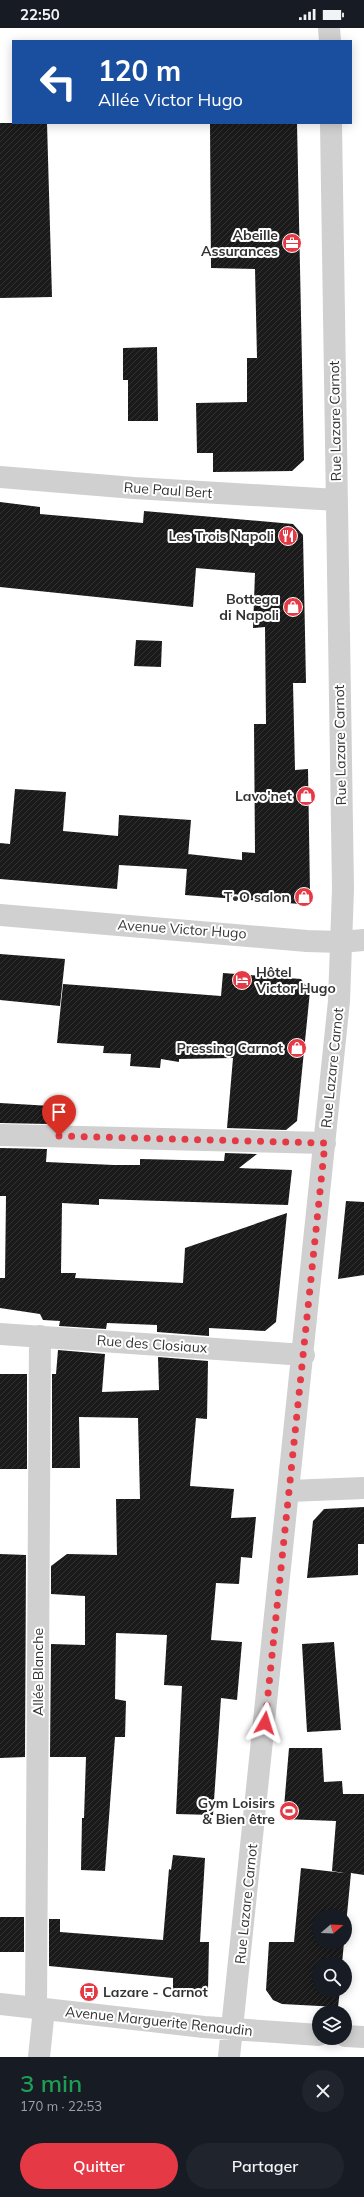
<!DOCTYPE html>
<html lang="fr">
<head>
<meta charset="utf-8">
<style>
	body { margin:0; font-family:Mulish,sans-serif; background:#20242c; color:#f1f3f6; height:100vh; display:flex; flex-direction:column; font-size:15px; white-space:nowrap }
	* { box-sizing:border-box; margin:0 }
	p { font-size:13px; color:#9ea1a6 }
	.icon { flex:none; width:22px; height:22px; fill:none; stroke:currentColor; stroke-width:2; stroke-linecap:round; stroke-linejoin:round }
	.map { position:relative; height:2029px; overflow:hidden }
	.side { display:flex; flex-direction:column; background:#171b24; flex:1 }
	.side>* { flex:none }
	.hud { position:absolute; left:12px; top:12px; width:340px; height:84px; border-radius:0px; box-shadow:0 2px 10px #0003; background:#1a4fa0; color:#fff; overflow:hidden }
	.needle { width:26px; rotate:71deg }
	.fabs { position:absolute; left:312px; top:1881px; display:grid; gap:8px }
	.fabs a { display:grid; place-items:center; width:40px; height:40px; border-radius:50%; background:#171b24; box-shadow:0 2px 10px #0003; font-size:20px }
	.pin { position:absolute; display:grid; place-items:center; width:34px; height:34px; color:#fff; margin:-41px -17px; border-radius:50% 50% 50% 0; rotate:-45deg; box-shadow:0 0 4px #0007 }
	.pin .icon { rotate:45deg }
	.me { position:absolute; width:44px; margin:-22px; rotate:6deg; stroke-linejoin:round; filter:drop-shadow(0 0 3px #0008) }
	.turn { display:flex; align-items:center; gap:14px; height:84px; padding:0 20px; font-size:18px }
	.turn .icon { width:52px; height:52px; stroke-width:2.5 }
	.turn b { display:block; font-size:28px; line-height:34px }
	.round { display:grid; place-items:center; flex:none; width:42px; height:42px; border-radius:21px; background:#20242c }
	.overview { display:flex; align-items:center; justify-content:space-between; height:68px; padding:0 20px }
	h1 { font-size:24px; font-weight:600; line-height:30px; color:#1e9e55 }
	.button { display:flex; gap:8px; margin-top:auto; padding:8px 20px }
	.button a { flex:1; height:46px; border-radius:24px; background:#e63946; color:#fff; font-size:16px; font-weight:600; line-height:46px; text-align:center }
	.button a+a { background:#20242c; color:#f1f3f6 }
	.status { display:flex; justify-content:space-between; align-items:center; height:28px; padding:0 20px; background:#171b24; direction:ltr }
	.status svg { height:11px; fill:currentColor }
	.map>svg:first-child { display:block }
	.building { fill:url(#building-hatch) }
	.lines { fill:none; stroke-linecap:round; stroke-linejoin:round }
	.minor { stroke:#d0d0d0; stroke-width:22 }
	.route { stroke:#e63946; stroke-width:7; stroke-dasharray:0 12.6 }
	.labels { text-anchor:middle; stroke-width:4; stroke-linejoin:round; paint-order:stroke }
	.poi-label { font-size:14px; font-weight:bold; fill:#333; stroke:#fff; text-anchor:end }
	.street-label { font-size:14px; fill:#333; stroke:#fff }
</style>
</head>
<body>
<div class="status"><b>22:50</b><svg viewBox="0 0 49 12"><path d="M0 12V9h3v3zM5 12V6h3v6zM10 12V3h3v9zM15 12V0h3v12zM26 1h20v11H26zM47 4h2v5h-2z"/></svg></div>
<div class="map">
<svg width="364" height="2029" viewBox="0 0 364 2029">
	<defs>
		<pattern id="building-hatch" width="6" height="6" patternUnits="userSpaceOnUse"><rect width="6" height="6" fill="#1a1a1a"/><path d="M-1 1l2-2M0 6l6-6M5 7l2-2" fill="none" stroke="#333"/></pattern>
	</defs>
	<rect width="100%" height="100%" fill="#fff"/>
	<path class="building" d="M0,95H47L52,269L0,270Z
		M210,95H297L304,432L292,443L213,444V425H197L196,375L247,374V330H257L255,241L211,240Z
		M157,319L158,393H128V352H123V320Z
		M0,474L40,479V486L143,495L144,483L293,496L303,507L306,655H293L295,742L308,741L310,865L300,876L185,867L188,826L242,832V824L255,825L254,696H266L265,599L253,600L255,545L196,540L193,579L0,559Z
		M136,612L162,613L161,639L134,638Z
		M15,761L66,764L63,803L118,808L119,787L191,792L187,841L119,837L117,861L0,851V815L10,816Z
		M0,926L65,931L60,978L0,972Z
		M223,945L301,951L310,963L297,1093L286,1102L227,1100L233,1030L179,1031V1034L161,1031L160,1040L130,1038L131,1026L103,1025L104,1018L57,1015L63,956L221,968Z
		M0,1075L51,1078L49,1096L0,1095Z
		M0,1120L47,1121L46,1134L114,1137H140V1131L224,1133L225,1125L257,1126L239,1140L292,1142L288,1177L99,1171V1177L62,1175L61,1245H76L75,1250L183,1255L185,1220L287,1185L276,1294L265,1303L209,1300V1308L157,1304V1297L107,1295L106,1301L59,1298L60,1293L43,1292L40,1286L0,1280V1250H5L6,1168H0Z
		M346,1173L364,1174V1247L338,1251Z
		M58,1322L105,1326L102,1364L159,1362L158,1329L208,1333L207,1391L196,1390L190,1458L234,1461L231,1490L256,1489L252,1530L241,1529L239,1556L216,1555L211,1612L242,1614L237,1672L221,1670L213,1787L176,1786L182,1658L164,1657L167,1607L116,1605L115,1671L126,1673L125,1709H115L105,1843L81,1842L82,1790H84L86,1729H50L51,1616L85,1617V1568L51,1566V1538L67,1526L117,1527L116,1471H140L138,1390L79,1389L80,1440H52V1346H56Z
		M0,1346H27V1441H0Z
		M364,1479V1516H358V1547L307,1550L313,1493L324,1481Z
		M0,1526L26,1527L25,1729L0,1730Z
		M334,1614L341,1702L307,1704L302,1616Z
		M289,1720H322L324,1754L342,1753L343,1766H364V1847L351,1845L345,1907V1888H319V1914H344L342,1936H319V1962H340L338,1979L282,1976L273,1972L266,1962L269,1914H294L301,1840L344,1845L332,1843L336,1793L283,1791Z
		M173,1827L205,1830L200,1914H209L208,1962L173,1961V1950L49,1938V1891H60V1904L163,1912L169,1841L171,1842Z
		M0,1889H24V1924H0Z"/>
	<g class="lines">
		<path class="minor" d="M329,0L330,13
			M0,449L134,460L337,472
			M0,887L307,913L341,914L364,912
			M0,1107L325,1115
			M0,1306L304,1327
			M289,1463L364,1460
			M0,1976L204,1999L319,2007
			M36,1980L40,1308
			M345,2008L364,2009
			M39,2029L44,1981
			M229,2029L339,973L343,861L331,95"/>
	</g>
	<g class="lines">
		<path class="route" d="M59,1108L325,1115L265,1695"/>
	</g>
	<defs>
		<symbol id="office-disc" viewBox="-11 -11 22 22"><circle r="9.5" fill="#e63946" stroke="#fff"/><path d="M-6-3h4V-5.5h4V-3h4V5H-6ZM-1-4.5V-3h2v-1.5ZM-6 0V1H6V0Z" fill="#fff"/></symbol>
		<symbol id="restaurant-disc" viewBox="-11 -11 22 22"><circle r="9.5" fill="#e63946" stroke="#fff"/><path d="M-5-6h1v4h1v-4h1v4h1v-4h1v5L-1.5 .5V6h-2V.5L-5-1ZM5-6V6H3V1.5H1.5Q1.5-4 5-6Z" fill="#fff"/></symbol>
		<symbol id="shop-disc" viewBox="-11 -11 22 22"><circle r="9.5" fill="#e63946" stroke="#fff"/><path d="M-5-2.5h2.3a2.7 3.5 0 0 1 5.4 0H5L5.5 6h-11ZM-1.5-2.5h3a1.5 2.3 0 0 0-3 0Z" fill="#fff"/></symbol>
		<symbol id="hotel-disc" viewBox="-11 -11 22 22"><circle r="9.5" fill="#e63946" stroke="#fff"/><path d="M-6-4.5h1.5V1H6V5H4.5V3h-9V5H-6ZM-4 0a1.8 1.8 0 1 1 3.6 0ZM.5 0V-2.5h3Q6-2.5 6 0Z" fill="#fff"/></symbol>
		<symbol id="stadium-disc" viewBox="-11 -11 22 22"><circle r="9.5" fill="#e63946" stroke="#fff"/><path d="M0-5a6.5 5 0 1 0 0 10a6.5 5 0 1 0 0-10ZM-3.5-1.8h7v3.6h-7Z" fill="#fff"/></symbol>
		<symbol id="bus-disc" viewBox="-11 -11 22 22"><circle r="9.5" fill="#e63946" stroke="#fff"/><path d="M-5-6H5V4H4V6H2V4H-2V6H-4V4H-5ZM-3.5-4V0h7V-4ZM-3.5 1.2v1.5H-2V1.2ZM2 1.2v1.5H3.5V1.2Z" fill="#fff"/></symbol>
	</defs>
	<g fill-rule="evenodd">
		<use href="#office-disc" x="281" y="204" width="22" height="22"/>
		<use href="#restaurant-disc" x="277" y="497" width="22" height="22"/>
		<use href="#shop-disc" x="282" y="568" width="22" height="22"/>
		<use href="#shop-disc" x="295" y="757" width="22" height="22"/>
		<use href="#shop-disc" x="293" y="858" width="22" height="22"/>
		<use href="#hotel-disc" x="231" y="941" width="22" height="22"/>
		<use href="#shop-disc" x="286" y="1009" width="22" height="22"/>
		<use href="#stadium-disc" x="278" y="1772" width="22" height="22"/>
		<use href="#bus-disc" x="78" y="1953" width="22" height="22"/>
	</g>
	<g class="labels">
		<g class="poi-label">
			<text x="278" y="212">Abeille<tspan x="278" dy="16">Assurances</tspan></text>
			<text x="274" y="513">Les Trois Napoli</text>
			<text x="279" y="576">Bottega<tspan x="279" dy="16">di Napoli</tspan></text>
			<text x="292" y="773">Lavo'net</text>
			<text x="290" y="874">T•O salon</text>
			<text x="256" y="949" text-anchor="start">Hôtel<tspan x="256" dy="16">Victor Hugo</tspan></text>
			<text x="283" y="1025">Pressing Carnot</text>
			<text x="275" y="1780">Gym Loisirs<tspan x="275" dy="16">&amp; Bien être</tspan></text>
			<text x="103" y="1969" text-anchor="start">Lazare - Carnot</text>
		</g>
		<g class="street-label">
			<text transform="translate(335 393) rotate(-91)" y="5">Rue Lazare Carnot</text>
			<text transform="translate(168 462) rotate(4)" y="5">Rue Paul Bert</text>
			<text transform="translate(340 717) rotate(-91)" y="5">Rue Lazare Carnot</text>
			<text transform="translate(182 901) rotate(4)" y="5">Avenue Victor Hugo</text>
			<text transform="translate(332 1040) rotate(-84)" y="5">Rue Lazare Carnot</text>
			<text transform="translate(152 1316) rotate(4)" y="5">Rue des Closiaux</text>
			<text transform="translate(38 1644) rotate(-90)" y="5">Allée Blanche</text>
			<text transform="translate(246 1876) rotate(-84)" y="5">Rue Lazare Carnot</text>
			<text transform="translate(159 1993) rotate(6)" y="5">Avenue Marguerite Renaudin</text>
		</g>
	</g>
</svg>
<div class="fabs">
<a><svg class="needle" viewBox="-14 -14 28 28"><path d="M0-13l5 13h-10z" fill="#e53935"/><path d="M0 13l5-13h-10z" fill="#9ea1a6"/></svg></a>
<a><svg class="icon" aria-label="search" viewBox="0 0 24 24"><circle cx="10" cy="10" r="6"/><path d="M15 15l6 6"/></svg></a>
<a><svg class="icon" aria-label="layers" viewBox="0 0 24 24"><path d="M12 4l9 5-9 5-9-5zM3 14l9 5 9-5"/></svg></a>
</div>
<div class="pin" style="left:59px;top:1108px;background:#d93025"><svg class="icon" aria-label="arrive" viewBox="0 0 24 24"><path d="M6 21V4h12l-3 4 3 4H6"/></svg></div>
<svg class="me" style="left:265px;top:1695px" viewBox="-20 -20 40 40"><path d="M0-17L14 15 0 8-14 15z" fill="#e63946" stroke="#fff" stroke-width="4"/></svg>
<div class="hud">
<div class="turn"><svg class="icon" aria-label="left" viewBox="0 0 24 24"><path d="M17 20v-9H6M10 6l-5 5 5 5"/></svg><div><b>120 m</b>Allée Victor Hugo</div></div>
</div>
</div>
<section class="side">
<div class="overview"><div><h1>3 min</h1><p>170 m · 22:53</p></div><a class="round"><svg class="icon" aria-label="close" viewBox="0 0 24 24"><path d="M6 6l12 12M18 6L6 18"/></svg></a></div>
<div class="button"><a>Quitter</a><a>Partager</a></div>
</section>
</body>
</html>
